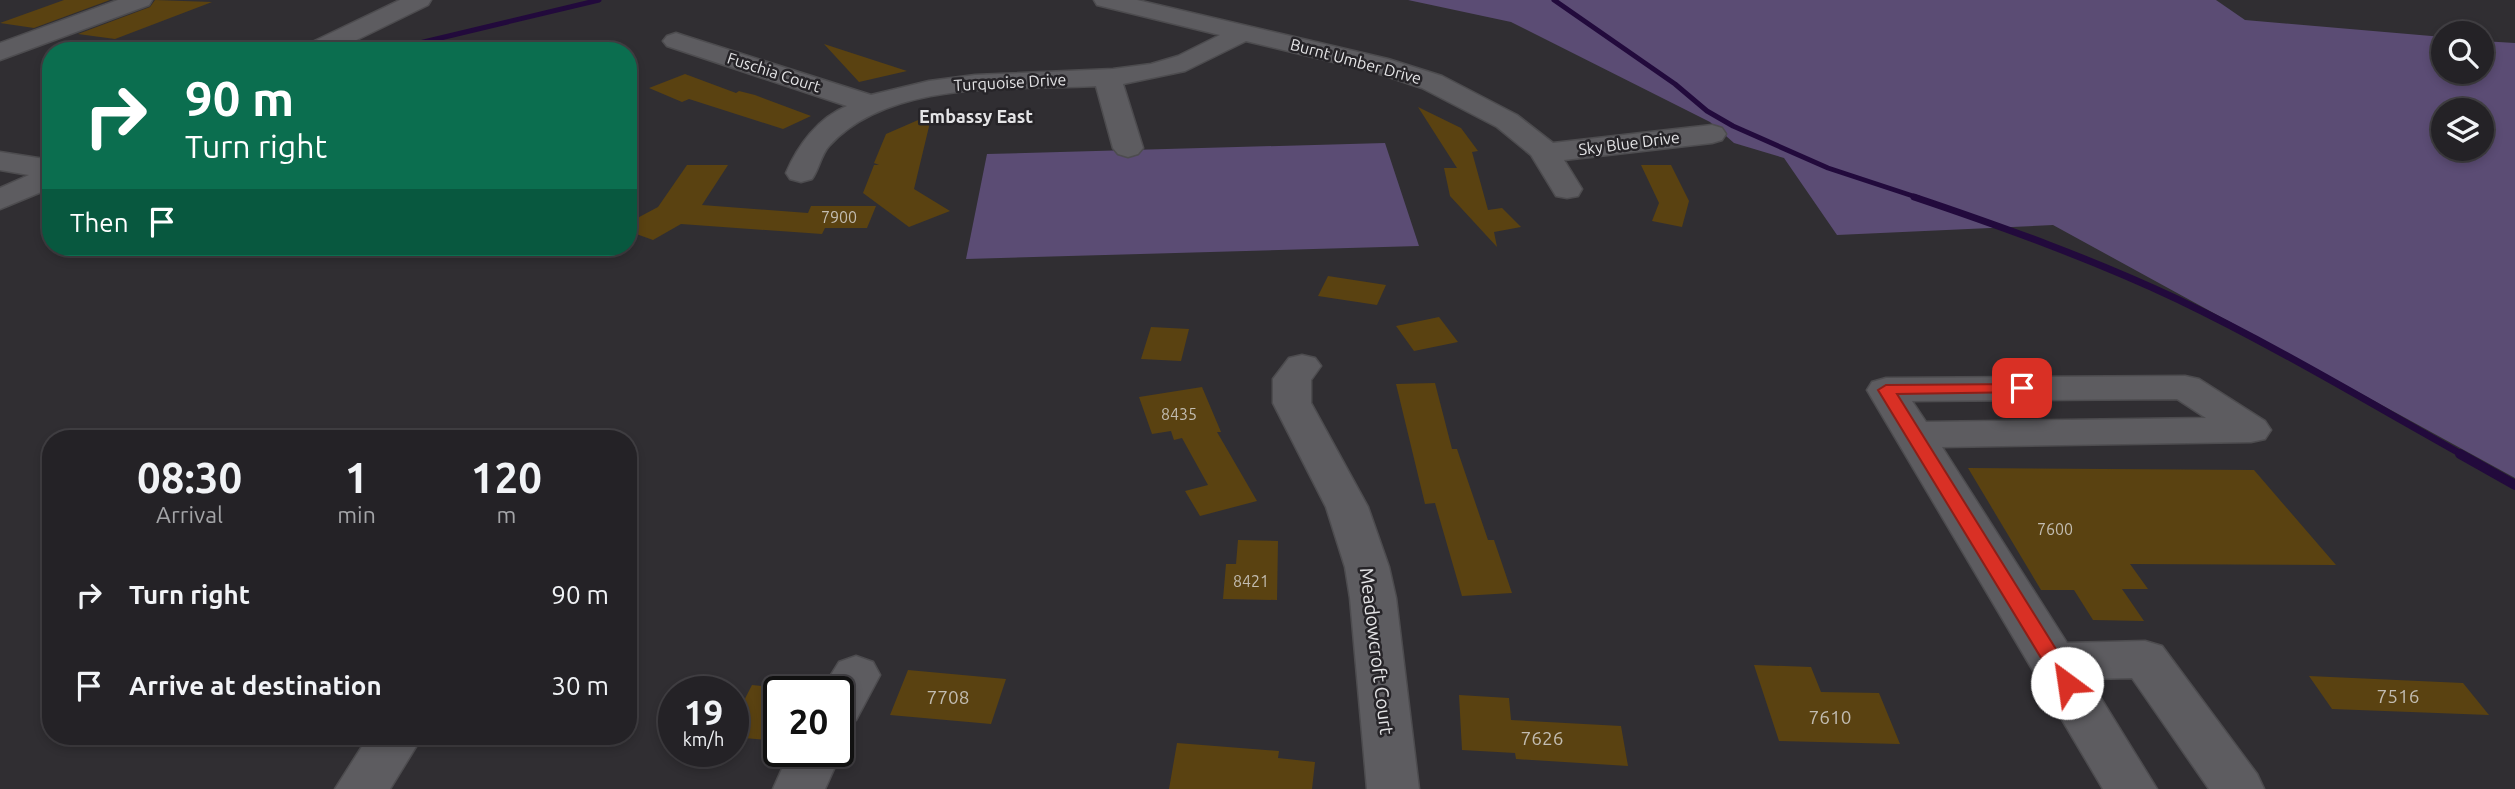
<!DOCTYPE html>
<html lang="en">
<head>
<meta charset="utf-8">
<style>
	body { margin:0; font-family:Ubuntu,sans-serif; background:#2c2a2e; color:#f1f3f6; height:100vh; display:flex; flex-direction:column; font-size:26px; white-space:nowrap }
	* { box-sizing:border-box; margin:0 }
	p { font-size:23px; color:#a3a4a7 }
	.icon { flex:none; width:38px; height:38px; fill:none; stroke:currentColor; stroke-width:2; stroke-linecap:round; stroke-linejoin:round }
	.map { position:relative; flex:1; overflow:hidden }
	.side { position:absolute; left:42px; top:430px; width:595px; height:315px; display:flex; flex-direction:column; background:#242226; border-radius:28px; box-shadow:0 4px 10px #0003,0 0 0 2px #413f43 }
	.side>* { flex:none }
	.top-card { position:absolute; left:42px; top:42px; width:595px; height:214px; border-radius:28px; box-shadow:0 4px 10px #0003,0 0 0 2px #413f43; background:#0b6e4f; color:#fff; overflow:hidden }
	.controls { position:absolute; left:2431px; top:21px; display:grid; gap:14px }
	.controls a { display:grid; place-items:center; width:63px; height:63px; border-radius:50%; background:#242226; box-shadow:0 4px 10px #0003,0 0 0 2px #413f43; font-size:35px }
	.speed { position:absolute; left:658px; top:676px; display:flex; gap:14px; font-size:35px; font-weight:700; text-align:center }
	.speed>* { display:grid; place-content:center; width:91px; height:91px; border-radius:50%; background:#242226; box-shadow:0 4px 10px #0003,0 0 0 2px #413f43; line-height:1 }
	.speed small { font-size:18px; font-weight:400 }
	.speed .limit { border:4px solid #111; border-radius:10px; background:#fff; color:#111 }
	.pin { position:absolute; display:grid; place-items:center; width:60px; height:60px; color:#fff; margin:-30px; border-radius:14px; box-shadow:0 4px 10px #0006 }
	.me { position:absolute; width:77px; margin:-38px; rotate:329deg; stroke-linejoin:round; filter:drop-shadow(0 0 5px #0008) }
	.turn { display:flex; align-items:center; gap:24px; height:147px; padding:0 28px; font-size:32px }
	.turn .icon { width:91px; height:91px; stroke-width:2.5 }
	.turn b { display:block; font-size:49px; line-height:60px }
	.then { display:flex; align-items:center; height:66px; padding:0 28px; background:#0003; gap:14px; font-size:26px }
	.eta { display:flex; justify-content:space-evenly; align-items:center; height:119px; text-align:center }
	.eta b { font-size:42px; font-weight:700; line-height:49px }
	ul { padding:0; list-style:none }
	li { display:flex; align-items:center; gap:21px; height:91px; padding:0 28px }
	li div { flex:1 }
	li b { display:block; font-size:26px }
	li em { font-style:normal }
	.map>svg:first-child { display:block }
	.green { fill:#5b4c74; fill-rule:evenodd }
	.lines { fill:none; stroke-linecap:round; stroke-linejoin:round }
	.stream-far2 { stroke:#220a3c; stroke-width:5 }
	.stream-far1 { stroke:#220a3c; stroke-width:7 }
	.stream { stroke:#220a3c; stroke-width:10 }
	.building { fill:#5a4211 }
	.minor-casing { stroke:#4d4c4f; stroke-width:3 }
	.minor { fill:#5d5c60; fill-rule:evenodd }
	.route { fill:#d93025; stroke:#8d1f18; stroke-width:2 }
	.labels { text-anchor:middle; stroke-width:5; stroke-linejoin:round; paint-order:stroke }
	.far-street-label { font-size:16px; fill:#e4e4e6; stroke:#262428 }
	.number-label { font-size:16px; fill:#c2bcb1 }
	.far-neighbourhood-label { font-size:18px; font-weight:bold; fill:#e4e4e6; stroke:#262428 }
	.street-label { font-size:19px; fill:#e4e4e6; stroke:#262428 }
	.near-number-label { font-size:19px; fill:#c2bcb1 }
</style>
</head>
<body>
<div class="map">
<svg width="2515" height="789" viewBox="0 0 2515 789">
	<rect width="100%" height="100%" fill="#302e32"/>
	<path class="green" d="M1408,0H2216L2245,20L2443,37V72H2482V41L2515,43V478L2053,225L1837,235L1784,158L1734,143L1710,122L1511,22ZM2443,110H2482V149H2443Z
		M1385,143L1419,246L966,259L987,154Z"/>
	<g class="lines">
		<path class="stream-far2" d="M1554,0L1675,84L1707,111L1733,126L1828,168L1919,198
			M386,51L599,0"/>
		<path class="stream-far1" d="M1914,197C2003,227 2092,259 2177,299C2275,346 2368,402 2463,455"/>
		<path class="stream" d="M2460,454L2515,485"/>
	</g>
	<path class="building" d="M64,0H110L34,28L0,23Z
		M155,0L212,2L115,39L78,34L150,7Z
		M824,44L907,71L859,82Z
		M685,74L736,93L739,91L755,95L811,116L783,129L689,99L682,102L649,88Z
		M1418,107L1461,128L1478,151L1472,152L1488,210L1502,208L1521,227L1494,232L1497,247L1450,196L1444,168H1457Z
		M932,114L914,189L950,211L909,227L863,193L874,165H879L874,163L886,134Z
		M687,165H728L702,205L808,213L811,206H876L867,228H825L822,234L681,224L653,240L628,231V223L658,207Z
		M1641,165H1671L1689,201L1682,227L1652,221L1659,203Z
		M1328,276L1386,285L1377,305L1318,296Z
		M1439,317L1458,342L1414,351L1396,326Z
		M1151,327L1189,329L1181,361L1141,359Z
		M1435,383L1452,449H1457L1488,540H1494L1512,593L1462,596L1435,503L1425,504L1396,384Z
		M1202,387L1221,432H1217L1257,501L1200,516L1185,491L1208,485L1182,438L1174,440L1171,431L1152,434L1139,397Z
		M1968,468L2254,470L2336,565L2130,564L2148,589H2122L2144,621L2093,620L2074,590H2041Z
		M1238,540L1278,541L1277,600L1223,599L1226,564H1236Z
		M1754,665L1811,667L1821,692L1879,693L1900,744L1779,741Z
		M908,670L1006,679L991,724L890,715Z
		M2309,676L2463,683L2489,715L2332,709Z
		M752,685L779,688V741L733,737V722Z
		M1459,695L1509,698L1511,720L1621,726L1628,766L1516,759L1515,753L1462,750Z
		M1177,743L1279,751L1278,758L1315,762L1312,789H1169Z"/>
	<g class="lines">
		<defs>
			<path id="minor" d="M118,0H152L149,5L0,60V43Z
				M400,0H431L428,5L334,51H300L304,46Z
				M1094,0H1137L1388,59L1442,76L1517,115L1553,143L1712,125L1722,128L1726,134L1722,140L1712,143L1564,160L1582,189L1578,196L1567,198L1556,196L1531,155L1497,127L1422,88L1371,71L1246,41L1185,71L1123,84L1143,148L1138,154L1128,157L1118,154L1113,148L1096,86C1014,90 890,79 829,146C821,155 819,169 812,179L801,182L790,179L786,173C798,145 818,118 847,106L667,46L663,41L667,36L676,33L685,36L871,95L929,81L975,75L1113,69L1151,64L1178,56L1220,35L1097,5Z
				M0,152L51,160V188L0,209V188L29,175L0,170Z
				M1302,355L1315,358L1321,366L1311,380V403L1368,507L1389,567L1396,598L1419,789H1367L1350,598L1345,567L1326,507L1273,403V379L1289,358Z
				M2185,376L2199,379L2265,421L2271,430L2265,439L2251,442L1942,447L2067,643L2145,641L2162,646L2257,774L2264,789H2209L2132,678L2089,679L2157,789H2103L1867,390L1872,382L1886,378ZM2177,399L2206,418L1926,422L1912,401Z
				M856,656L873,662L880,675L856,720L838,725V691H821L839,662Z
				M368,737H422L390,789H335Z
				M838,744L842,751L825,789H773L790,751H838Z"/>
		</defs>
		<use href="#minor" class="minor-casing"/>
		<use href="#minor" class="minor"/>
	</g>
	<path class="route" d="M2022,384L2030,388L2027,392L1897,394L2074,678L2077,683L2074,689L2067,691L2060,689L1878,390L1886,385Z"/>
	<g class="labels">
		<g class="far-street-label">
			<text transform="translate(1356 61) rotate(15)" y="6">Burnt Umber Drive</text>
			<text transform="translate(774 72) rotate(18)" y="6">Fuschia Court</text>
			<text transform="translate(1010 82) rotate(-3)" y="6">Turquoise Drive</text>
			<text transform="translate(1629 143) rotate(-7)" y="6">Sky Blue Drive</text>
		</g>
		<g class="number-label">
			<text x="839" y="223">7900</text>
			<text x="1179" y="420">8435</text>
			<text x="2055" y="535">7600</text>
			<text x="1251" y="587">8421</text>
		</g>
		<g class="far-neighbourhood-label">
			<text x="976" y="123">Embassy East</text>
		</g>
		<g class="street-label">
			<text transform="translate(1377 651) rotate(83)" y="7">Meadowcroft Court</text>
		</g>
		<g class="near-number-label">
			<text x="2398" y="703">7516</text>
			<text x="948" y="704">7708</text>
			<text x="1830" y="724">7610</text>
			<text x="1542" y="745">7626</text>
		</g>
	</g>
</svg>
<div class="controls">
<a><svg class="icon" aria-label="search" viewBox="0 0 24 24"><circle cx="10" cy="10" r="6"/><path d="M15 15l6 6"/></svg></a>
<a><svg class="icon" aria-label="layers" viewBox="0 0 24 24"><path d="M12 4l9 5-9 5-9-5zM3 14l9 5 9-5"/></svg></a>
</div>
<div class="speed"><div>19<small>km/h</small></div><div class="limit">20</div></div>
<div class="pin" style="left:2022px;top:388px;background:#d93025"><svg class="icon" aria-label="arrive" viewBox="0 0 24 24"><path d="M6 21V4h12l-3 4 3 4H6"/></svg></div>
<svg class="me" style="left:2067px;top:683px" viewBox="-20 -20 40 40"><circle r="19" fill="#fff"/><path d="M0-13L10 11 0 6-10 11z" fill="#d93025"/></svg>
<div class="top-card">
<div class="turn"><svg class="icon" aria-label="right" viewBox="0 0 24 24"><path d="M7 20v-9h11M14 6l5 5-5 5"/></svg><div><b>90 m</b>Turn right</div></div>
<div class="then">Then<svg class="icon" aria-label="arrive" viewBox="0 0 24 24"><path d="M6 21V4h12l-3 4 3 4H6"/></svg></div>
</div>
<section class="side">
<div class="eta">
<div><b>08:30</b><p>Arrival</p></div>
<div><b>1</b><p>min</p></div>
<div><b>120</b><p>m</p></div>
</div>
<ul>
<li><svg class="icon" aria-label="right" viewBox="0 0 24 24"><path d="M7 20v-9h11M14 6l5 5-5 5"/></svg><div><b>Turn right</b></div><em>90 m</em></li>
<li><svg class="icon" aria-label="arrive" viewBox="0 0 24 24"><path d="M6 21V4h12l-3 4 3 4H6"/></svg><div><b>Arrive at destination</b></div><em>30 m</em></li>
</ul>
</section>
</div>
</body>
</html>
